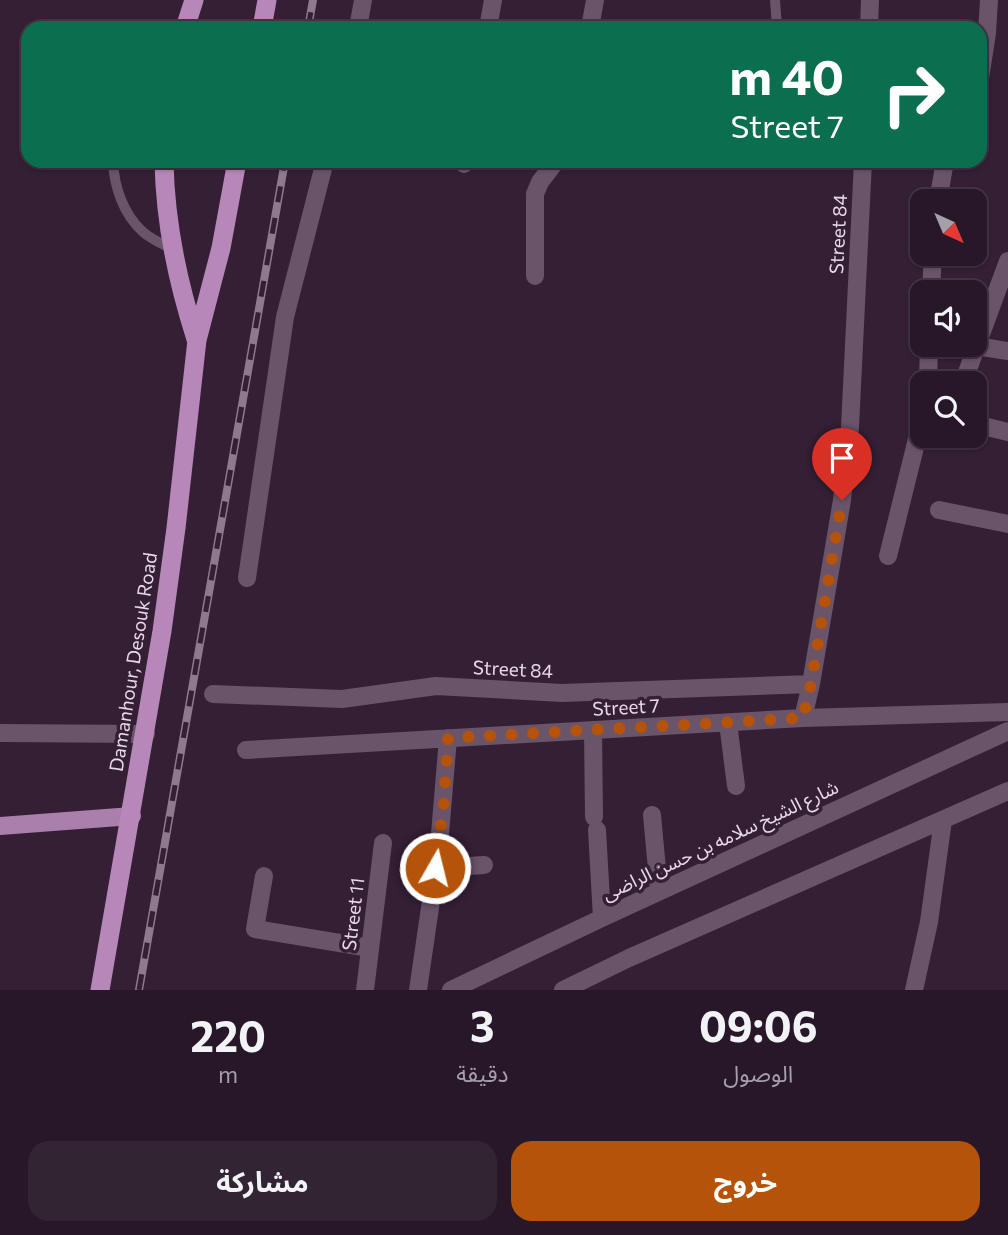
<!DOCTYPE html>
<html lang="ar">
<head>
<meta charset="utf-8">
<style>
	body { margin:0; font-family:Commissioner,"Noto Sans Arabic",sans-serif; background:#332434; color:#f1f3f6; direction:rtl; height:100vh; display:flex; flex-direction:column; font-size:26px; white-space:nowrap }
	* { box-sizing:border-box; margin:0 }
	p { font-size:23px; color:#a49fa8 }
	.icon { flex:none; width:38px; height:38px; fill:none; stroke:currentColor; stroke-width:2; stroke-linecap:round; stroke-linejoin:round }
	.map { position:relative; height:990px; overflow:hidden; direction:ltr }
	.details { display:flex; flex-direction:column; background:#271728; flex:1 }
	.details>* { flex:none }
	.banner { position:absolute; left:21px; top:21px; width:966px; height:147px; border-radius:21px; box-shadow:0 2px 5px #0004,0 0 0 2px #433645; direction:rtl; background:#0b6e4f; color:#fff; overflow:hidden }
	.needle { width:46px; rotate:136deg }
	.fabs { position:absolute; left:910px; top:189px; display:grid; gap:14px }
	.fabs a { display:grid; place-items:center; width:77px; height:77px; border-radius:14px; background:#271728; box-shadow:0 2px 5px #0004,0 0 0 2px #433645; font-size:35px }
	.pin { position:absolute; display:grid; place-items:center; width:60px; height:60px; color:#fff; margin:-72px -30px; border-radius:50% 50% 50% 0; rotate:-45deg; box-shadow:0 0 7px #0007 }
	.pin .icon { rotate:45deg }
	.me { position:absolute; width:77px; margin:-38px; rotate:8deg; stroke-linejoin:round; filter:drop-shadow(0 0 5px #0008) }
	.turn { display:flex; align-items:center; gap:24px; height:147px; padding:0 28px; font-size:32px }
	.turn .icon { width:91px; height:91px; stroke-width:2.5 }
	.turn b { display:block; font-size:49px; line-height:60px }
	.eta { display:flex; justify-content:space-evenly; align-items:center; height:119px; text-align:center }
	.eta b { font-size:42px; font-weight:700; line-height:49px }
	.primary-button { display:flex; gap:14px; margin-top:auto; padding:14px 28px }
	.primary-button a { flex:1; height:80px; border-radius:21px; background:#b45309; color:#fff; font-size:28px; font-weight:700; line-height:80px; text-align:center }
	.primary-button a+a { background:#332434; color:#f1f3f6 }
	.map>svg:first-child { display:block }
	.lines { fill:none; stroke-linecap:round; stroke-linejoin:round }
	.service { stroke:#6a546a; stroke-width:10 }
	.minor { stroke:#6a546a; stroke-width:18 }
	.primary { stroke:#aa7fac; stroke-width:18 }
	.trunk { stroke:#b787b9; stroke-width:19 }
	.rail-casing { stroke:#8d7b8d; stroke-width:8 }
	.rail { stroke:#341f35; stroke-width:5; stroke-dasharray:16; stroke-linecap:butt }
	.route { stroke:#b45309; stroke-width:12; stroke-dasharray:0 21.6 }
	.labels { text-anchor:middle; stroke-width:7; stroke-linejoin:round; paint-order:stroke }
	.street-label { font-size:19px; fill:#e7d9e7; stroke:#341f35 }
</style>
</head>
<body>
<div class="map">
<svg width="1008" height="990" viewBox="0 0 1008 990">
	<rect width="100%" height="100%" fill="#341f35"/>
	<g class="lines">
		<path class="service" d="M775,0L777,28
			M113,161C114,186 123,214 143,232C151,239 162,244 172,249"/>
		<path class="minor" d="M358,28L363,0
			M488,28L493,0
			M590,28L595,0
			M869,28L870,0
			M980,78L987,33L989,0
			M464,164V161
			M938,201L945,161
			M535,276V194L540,182L556,161
			M931,292L933,254
			M976,346L1008,351
			M928,383L929,345
			M963,383L1008,261
			M975,424L1008,432
			M939,510L1008,524
			M888,556L922,419
			M247,578L285,317L325,161
			M213,694L342,699L436,686L562,693L811,684
			M803,718L811,684L842,500L850,427L863,161
			M728,723L736,786
			M593,730L594,817
			M0,733L146,734
			M246,750L803,718L1008,712
			M652,815L659,891
			M597,830L602,918
			M435,868L484,865
			M264,876L255,929L370,948
			M365,990L383,843
			M418,990L439,846L448,738
			M451,990L602,918L1008,731
			M563,990L629,958L1008,791
			M914,990L929,922L943,820"/>
		<path class="primary" d="M0,826L132,816"/>
		<path class="trunk" d="M185,28L194,0
			M262,28L267,0
			M164,161C165,223 177,280 196,339
			M100,990L162,631L176,528L197,340L221,248L237,161"/>
		<defs>
			<path id="rail" d="M308,28L313,0
				M139,990L285,161"/>
		</defs>
		<use href="#rail" class="rail-casing"/>
		<use href="#rail" class="rail"/>
	</g>
	<g class="lines">
		<path class="route" d="M435,868L444,802L448,738L803,718L811,684L842,500"/>
	</g>
	<g class="labels">
		<g class="street-label">
			<text transform="translate(838 234) rotate(-87)" y="7">Street 84</text>
			<text transform="translate(133 662) rotate(-81)" y="7">Damanhour, Desouk Road</text>
			<text transform="translate(513 669) rotate(3)" y="7">Street 84</text>
			<text transform="translate(626 707) rotate(-3)" y="7">Street 7</text>
			<text transform="translate(720 840) rotate(-25)" y="7">شارع الشيخ سلامه بن حسن الراضى</text>
			<text transform="translate(353 914) rotate(-83)" y="7">Street 11</text>
		</g>
	</g>
</svg>
<div class="fabs">
<a><svg class="needle" viewBox="-14 -14 28 28"><path d="M0-13l5 13h-10z" fill="#e53935"/><path d="M0 13l5-13h-10z" fill="#a49fa8"/></svg></a>
<a><svg class="icon" aria-label="sound" viewBox="0 0 24 24"><path d="M4 9h4l5-4v14l-5-4H4zM17 9q2 3 0 6"/></svg></a>
<a><svg class="icon" aria-label="search" viewBox="0 0 24 24"><circle cx="10" cy="10" r="6"/><path d="M15 15l6 6"/></svg></a>
</div>
<div class="pin" style="left:842px;top:500px;background:#d93025"><svg class="icon" aria-label="arrive" viewBox="0 0 24 24"><path d="M6 21V4h12l-3 4 3 4H6"/></svg></div>
<svg class="me" style="left:435px;top:868px" viewBox="-20 -20 40 40"><circle r="17" fill="#b45309" stroke="#fff" stroke-width="3"/><path d="M0-11L8 9 0 5-8 9z" fill="#fff"/></svg>
<div class="banner">
<div class="turn"><svg class="icon" aria-label="right" viewBox="0 0 24 24"><path d="M7 20v-9h11M14 6l5 5-5 5"/></svg><div><b>40 m</b>Street 7</div></div>
</div>
</div>
<section class="details">
<div class="eta">
<div><b>09:06</b><p>الوصول</p></div>
<div><b>3</b><p>دقيقة</p></div>
<div><b>220</b><p>m</p></div>
</div>
<div class="primary-button"><a>خروج</a><a>مشاركة</a></div>
</section>
</body>
</html>
